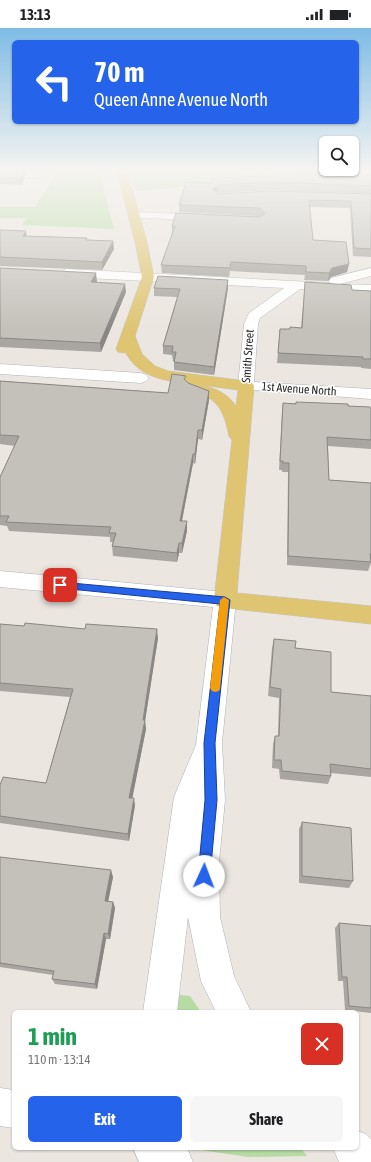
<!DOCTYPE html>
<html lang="en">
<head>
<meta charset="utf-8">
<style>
	body { margin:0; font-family:"Asap Condensed",sans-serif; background:#f6f6f6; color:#202124; height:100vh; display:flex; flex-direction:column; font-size:15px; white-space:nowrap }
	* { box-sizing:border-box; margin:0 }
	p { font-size:13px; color:#757577 }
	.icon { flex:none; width:22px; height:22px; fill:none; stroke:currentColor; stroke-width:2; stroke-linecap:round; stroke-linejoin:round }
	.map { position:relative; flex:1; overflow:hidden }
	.side { position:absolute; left:12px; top:982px; width:347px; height:140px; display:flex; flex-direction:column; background:#fff; border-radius:6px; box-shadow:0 1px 3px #0004 }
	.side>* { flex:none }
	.guide { position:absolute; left:12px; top:12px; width:347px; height:84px; border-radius:6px; box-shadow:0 1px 3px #0004; background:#2563eb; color:#fff; overflow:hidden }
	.tools { position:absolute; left:319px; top:108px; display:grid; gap:8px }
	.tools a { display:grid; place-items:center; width:40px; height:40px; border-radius:6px; background:#fff; box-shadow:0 1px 3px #0004; font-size:20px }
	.pin { position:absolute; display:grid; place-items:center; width:34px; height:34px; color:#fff; margin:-17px; border-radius:8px; box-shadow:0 2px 6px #0006 }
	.me { position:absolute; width:44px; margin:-22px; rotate:2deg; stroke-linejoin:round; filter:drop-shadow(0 0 3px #0008) }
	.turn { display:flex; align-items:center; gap:14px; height:84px; padding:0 16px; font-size:18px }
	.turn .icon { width:52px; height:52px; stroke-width:2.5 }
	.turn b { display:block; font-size:28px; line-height:34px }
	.round { display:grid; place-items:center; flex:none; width:42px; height:42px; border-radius:6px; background:#f6f6f6 }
	.headline { display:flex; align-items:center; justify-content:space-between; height:68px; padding:0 16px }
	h1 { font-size:24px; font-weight:700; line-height:30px; color:#1e9e55 }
	.button { display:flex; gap:8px; margin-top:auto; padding:8px 16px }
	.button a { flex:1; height:46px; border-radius:6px; background:#2563eb; color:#fff; font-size:16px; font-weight:700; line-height:46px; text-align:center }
	.button a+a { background:#f6f6f6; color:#202124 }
	.status { display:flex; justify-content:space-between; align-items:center; height:28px; padding:0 20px; background:#fff; direction:ltr }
	.status svg { height:11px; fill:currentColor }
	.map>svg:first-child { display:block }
	.green { fill:#b6dba3 }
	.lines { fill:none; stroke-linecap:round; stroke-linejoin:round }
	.minor-casing { stroke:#b0b2ba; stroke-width:1 }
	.major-casing { stroke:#c4c4c4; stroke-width:1 }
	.minor { fill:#fff; fill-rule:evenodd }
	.major { fill:#dfc571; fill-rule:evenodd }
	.wall { fill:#a9a6a1 }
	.shaded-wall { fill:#898783 }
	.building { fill:#c4c1bb; stroke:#898783 }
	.route { fill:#2563eb; stroke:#184099 }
	.slow { fill:#f59e0b }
	.labels { text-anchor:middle; stroke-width:3; stroke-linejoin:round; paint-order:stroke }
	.far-street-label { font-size:12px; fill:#2c2c2c; stroke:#fff }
</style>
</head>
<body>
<div class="status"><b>13:13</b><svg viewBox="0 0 49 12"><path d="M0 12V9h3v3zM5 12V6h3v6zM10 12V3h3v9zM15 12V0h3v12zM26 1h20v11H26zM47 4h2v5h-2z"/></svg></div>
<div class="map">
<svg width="371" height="1134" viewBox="0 0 371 1134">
	<rect width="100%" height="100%" fill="#ebe6e0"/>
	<path class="green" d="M58,143H99L114,201L22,197L27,190H0V179H35Z
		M125,143H371V153L281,150L137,163Z
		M179,967L190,968L201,984H177Z
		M187,1120H301L307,1128L248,1129Z"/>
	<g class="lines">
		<defs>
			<path id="minor" d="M0,143H45L42,148L39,149H0Z
				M134,184L205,187L210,190L205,193L130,189L129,187L130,185Z
				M371,240V248L340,256L371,257V265L300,261L260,290L258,296L254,354L371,361V371L240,361L238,358L244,296L249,285L284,260L67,249L63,248L61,245L63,242L67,241L330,255L329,253L331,250Z
				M0,336L141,345L146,347L149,350L146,353L141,355L0,346Z
				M0,543L225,564L233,566L236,572L222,715L225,772L219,834L220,889L234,948L251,984H216L201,953L188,889L177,984H143L174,769L196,717L213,579L0,559Z
				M0,1060L14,1062V1100L0,1098Z
				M357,1103L366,1106L371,1111V1134H339L333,1120H357Z
				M133,1120H187L193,1134H139Z"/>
			<path id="major" d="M117,143H127L147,214L154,249L135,308L142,326L155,338L168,343L246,353L252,355L254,358L237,565L371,578V596L225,580L217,578L214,572L232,412L229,408C225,389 221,373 200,366C195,365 190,365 186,360L188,357L192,356C166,353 139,350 126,325L118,324L116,321L142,249L135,214ZM202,357L238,362L236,378C227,365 217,361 202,357Z"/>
		</defs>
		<use href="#minor" class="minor-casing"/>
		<use href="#major" class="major-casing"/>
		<use href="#minor" class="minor"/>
		<use href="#major" class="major"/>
	</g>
	<path class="wall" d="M0,143L25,150L21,157L0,156Z
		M295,147H371V166L270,162L217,165L218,166H371V229L353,228L350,181L348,180L310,179L313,212L349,236L347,244L331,249L328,253L304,252L305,247L230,243L229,249L162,245L161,237L173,206H172V198L259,188H258L179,184V177L213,155L246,150L270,149Z
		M0,202L26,208L113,213L114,221L102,242L0,238Z
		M0,240L97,253L96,254L126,264L101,324L0,319Z
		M305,254L352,262L371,263V341L361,340V339L277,335L280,301H289L301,300Z
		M154,260H228L214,347L174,342V333H173L172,327L163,326V318L177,269L154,268Z
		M0,353L168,365L186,353L188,355L209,363V372L202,412L198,411L195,436L193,435L182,493H187V503L182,525H179L177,534L113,528L112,518L113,514H110V509L9,503L7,498L0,497V449L15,418L0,416Z
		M283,375L348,378L371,381V421L328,418L329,452L371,455V535L368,543L287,537L288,444H282V442H279L282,384Z
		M0,596L158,610L145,693L146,701L132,770L135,777L129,813L0,795V757L46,755L70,669L0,663Z
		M274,611L295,620L331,664L371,668V749L331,745V748L328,756L280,751L279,741L272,740L273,716L275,708H278L279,670L268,668L272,620Z
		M302,794L353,853L349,860L299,855V801Z
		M0,829L113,849L108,874H113L115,880L110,911H106L97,961L55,956L52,951L53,947L0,939Z
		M339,895L371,898V985L345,982L343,953H338L335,900Z"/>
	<path class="shaded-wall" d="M24,143L25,150L21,157L20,150Z
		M218,157V164L212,168V161Z
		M26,203L27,211L23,208Z
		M113,213L114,221L102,242V234Z
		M349,236L347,244L331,249L328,253L329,245L332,240Z
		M96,245L97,253L92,263L91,254Z
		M228,252V260L214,347V339Z
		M125,256L126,264L101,324L100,315Z
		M209,363V372L202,412V402Z
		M198,402V411L195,436V426Z
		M193,426V435L180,502V493Z
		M187,493V503L182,525V515Z
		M179,515V525L177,534V525Z
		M157,601L158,610L145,693L146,701L131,777L129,770L143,692Z
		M134,770L135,777L129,813L128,806Z
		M111,842L113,849L107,879L105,873Z
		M113,874L115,880L110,911L108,906Z
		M104,905L106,911L97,961L95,956Z"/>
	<path class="building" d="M0,143H24L20,150L0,149Z
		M297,145L371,147V158L271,154L218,157L212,161L218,166L271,163L371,166V221L354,220L351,173H350L309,172L313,212L346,214L349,236L332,240L329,245L306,244V238L231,234L230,240L161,237L175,198H172L176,185L259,189L265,185L259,180L179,177L186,154L213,155L214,149L246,150V148L270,149V148H273L274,146L295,147Z
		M0,202L26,203L23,208L87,210L86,212L113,213L102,234L0,229Z
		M0,240L96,245L91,254L125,256L100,315L0,310Z
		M158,248L228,252L214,339L174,334L176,324H172L173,318H163L180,261L154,260Z
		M305,254L351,257L352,262L371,263V331H363V329L278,325L280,301H290V299L302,300Z
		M172,346L186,348L184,351L188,355L209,363L202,402H198L195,426H193L180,493H187L182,515H179L177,525L112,518L116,505H109L111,499L6,494L9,488H0V449L19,408L0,407V353L168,365Z
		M296,374L348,376V378L370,379L371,381V412L327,409L329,452L371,455V526H370L371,534L288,528L289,435H283V433H280L283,375L296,376Z
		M25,595L85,601L86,596L157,601L143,692H145L129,770H134L128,806L0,788V757L3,749L46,755L73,661L0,655V596L24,598Z
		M274,611L296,613L295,620L331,624V664L371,668V741L330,736L331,748L282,743L281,732H274L275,708H279L281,661L270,659Z
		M302,794L351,800L353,853L302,848Z
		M0,829L111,842L105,873L113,874L108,906L104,905L95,956L52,951L54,943L0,935Z
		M339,895L371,898V980L349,978L347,949H342Z"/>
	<linearGradient id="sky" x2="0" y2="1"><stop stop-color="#7ebce5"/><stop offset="0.47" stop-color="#f6f4f1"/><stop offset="1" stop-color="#f6f4f1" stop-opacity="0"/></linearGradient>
	<rect width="371" height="302" fill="url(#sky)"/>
	<path class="route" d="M60,554L225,569L230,572L215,715L217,772L210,848L209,852L204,854L200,852L198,848L205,772L204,715L220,576L60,560L56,557Z"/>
	<path class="slow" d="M224,569L229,572L220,660L219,663L215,664L212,663L210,660L220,572Z"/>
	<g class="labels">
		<g class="far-street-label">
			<text transform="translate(248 328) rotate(-86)" y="4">Smith Street</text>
			<text transform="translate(299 361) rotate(4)" y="4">1st Avenue North</text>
		</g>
	</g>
</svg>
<div class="tools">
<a><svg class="icon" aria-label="search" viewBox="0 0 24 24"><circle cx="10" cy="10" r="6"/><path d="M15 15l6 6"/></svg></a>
</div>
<div class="pin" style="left:60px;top:557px;background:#d93025"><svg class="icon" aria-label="arrive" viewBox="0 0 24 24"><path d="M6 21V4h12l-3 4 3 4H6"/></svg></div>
<svg class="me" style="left:204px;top:848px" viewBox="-20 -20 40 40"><circle r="19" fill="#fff"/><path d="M0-13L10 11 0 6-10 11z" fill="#2563eb"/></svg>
<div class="guide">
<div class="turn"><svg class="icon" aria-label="left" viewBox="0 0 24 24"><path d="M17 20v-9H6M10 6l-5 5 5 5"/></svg><div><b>70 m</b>Queen Anne Avenue North</div></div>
</div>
<section class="side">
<div class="headline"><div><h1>1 min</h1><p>110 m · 13:14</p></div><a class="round" style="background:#d93025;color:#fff"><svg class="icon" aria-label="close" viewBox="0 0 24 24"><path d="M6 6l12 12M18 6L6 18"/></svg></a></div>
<div class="button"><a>Exit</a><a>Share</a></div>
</section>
</div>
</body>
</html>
